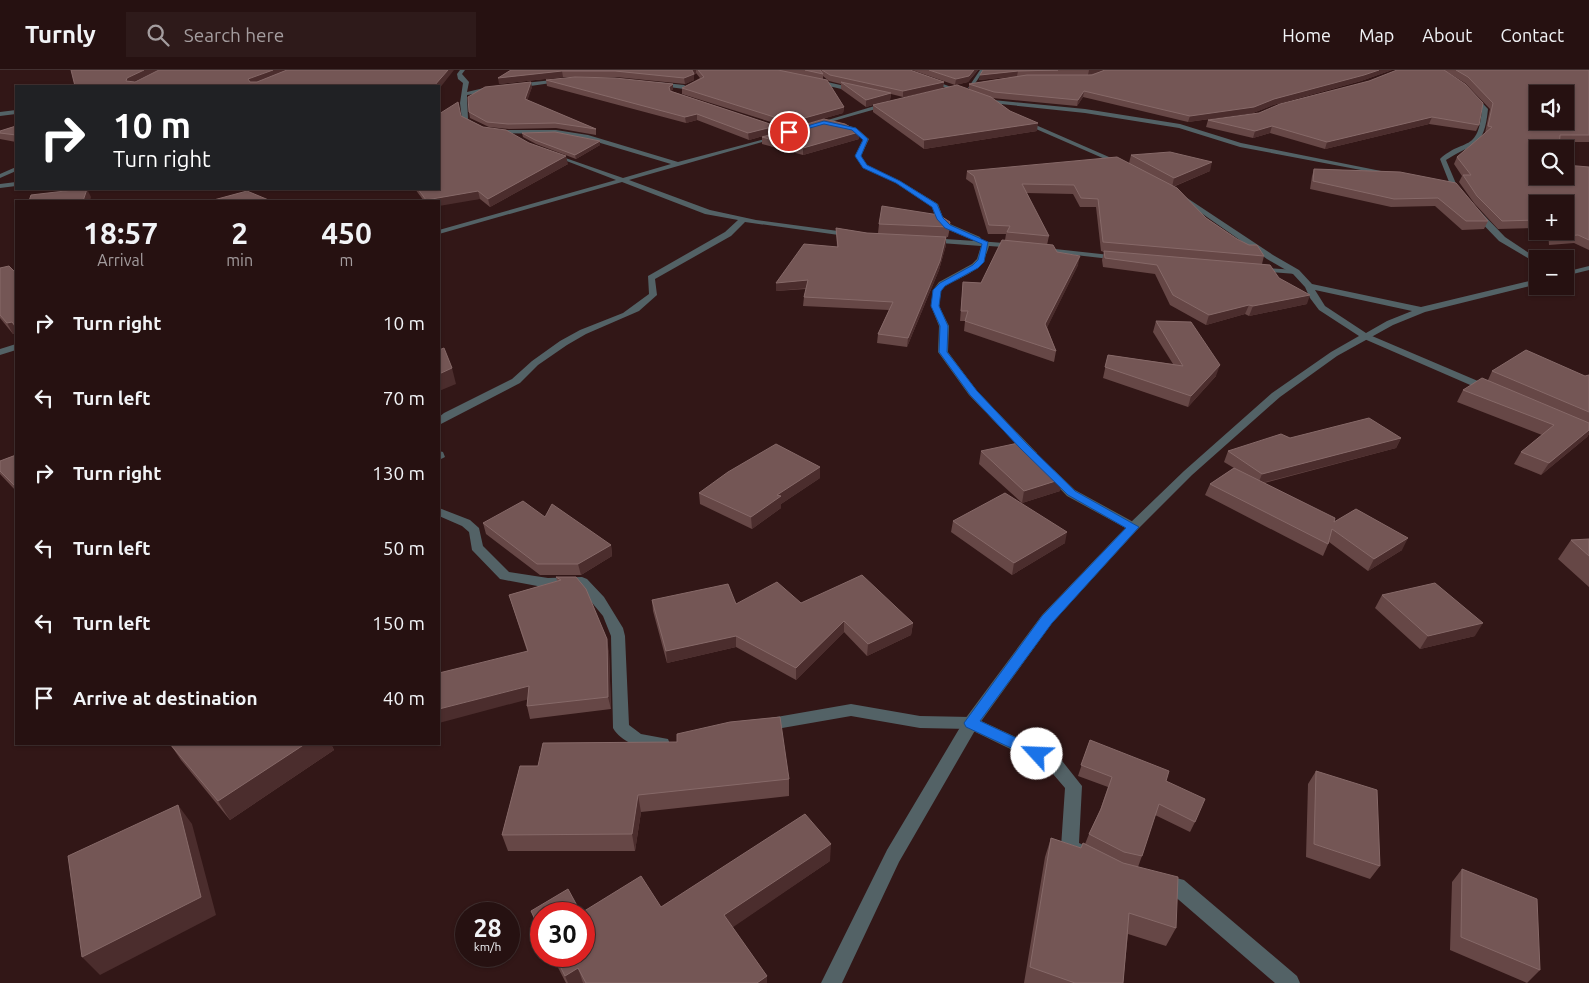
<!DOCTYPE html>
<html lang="en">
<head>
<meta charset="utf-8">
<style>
	body { margin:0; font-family:Ubuntu,sans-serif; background:#2e1a1a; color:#f1f3f6; height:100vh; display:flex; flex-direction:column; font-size:19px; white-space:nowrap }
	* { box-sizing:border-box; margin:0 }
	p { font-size:16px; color:#a49d9f }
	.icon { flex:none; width:28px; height:28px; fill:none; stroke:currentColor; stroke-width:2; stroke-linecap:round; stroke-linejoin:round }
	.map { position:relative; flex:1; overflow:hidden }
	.sheet { position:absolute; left:15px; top:130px; width:425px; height:545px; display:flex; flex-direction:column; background:#261111; border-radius:0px; box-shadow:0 1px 4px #0004,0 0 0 1px #423131 }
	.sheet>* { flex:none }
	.top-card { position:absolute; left:15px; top:15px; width:425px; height:105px; border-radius:0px; box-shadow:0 1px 4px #0004,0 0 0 1px #423131; background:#202124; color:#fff; overflow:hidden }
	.fabs { position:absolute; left:1529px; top:15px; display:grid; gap:10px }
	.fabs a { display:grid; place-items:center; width:45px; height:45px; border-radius:0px; background:#261111; box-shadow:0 1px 4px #0004,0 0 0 1px #423131; font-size:25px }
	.speed { position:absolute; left:455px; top:832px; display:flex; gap:10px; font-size:25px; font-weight:700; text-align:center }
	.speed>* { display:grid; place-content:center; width:65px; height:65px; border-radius:50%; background:#261111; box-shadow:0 1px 4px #0004,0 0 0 1px #423131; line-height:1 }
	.speed small { font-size:12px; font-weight:400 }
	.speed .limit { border:8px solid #d22; background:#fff; color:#111 }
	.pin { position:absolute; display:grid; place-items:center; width:42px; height:42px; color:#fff; margin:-21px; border:2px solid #fff; border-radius:50%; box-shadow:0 1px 5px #0007 }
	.me { position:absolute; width:55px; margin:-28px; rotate:295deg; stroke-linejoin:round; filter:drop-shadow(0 0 4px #0008) }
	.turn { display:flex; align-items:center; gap:18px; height:105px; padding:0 15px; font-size:22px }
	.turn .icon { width:65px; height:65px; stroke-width:2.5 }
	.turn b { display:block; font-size:35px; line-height:42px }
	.eta { display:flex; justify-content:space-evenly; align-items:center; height:85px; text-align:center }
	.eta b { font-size:30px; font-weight:700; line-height:35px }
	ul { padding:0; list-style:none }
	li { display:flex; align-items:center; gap:15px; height:75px; padding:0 15px }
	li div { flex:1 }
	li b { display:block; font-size:19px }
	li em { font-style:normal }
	header { display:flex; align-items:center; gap:30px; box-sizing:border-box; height:70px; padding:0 25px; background:#261111; border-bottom:1px solid #423131 }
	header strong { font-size:24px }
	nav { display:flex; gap:28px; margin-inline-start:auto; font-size:18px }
	.search { width:350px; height:45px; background:#2e1a1a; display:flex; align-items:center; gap:12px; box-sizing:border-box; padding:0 18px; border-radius:0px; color:#a49d9f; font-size:19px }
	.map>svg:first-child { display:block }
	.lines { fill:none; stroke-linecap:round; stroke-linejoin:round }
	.minor { fill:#536266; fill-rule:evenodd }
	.tertiary { fill:#536266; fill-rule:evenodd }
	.wall { fill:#664746 }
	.shaded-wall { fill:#4b2d2d }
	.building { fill:#745655; stroke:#866968; fill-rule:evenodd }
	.route { fill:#1a73e8; stroke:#114b97 }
</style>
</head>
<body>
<header>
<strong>Turnly</strong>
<div class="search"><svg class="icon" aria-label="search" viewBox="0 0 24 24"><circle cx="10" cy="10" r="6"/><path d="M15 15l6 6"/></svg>Search here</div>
<nav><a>Home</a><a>Map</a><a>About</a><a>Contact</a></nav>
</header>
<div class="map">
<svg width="1589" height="913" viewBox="0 0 1589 913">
	<rect width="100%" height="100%" fill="#321717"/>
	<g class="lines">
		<path class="minor" d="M460,0H465L462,4L469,12L467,22L488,17L562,9L565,11L467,25L468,49L480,56L478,59L462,50L460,33L463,13L458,9L457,4Z
			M980,0H984L972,18H968Z
			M814,9L858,19L861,21L858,23L812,12Z
			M656,12L684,15L687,17L684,19L654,15Z
			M1472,22L1488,39C1484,79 1474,72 1446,90L1457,116L1464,125L1461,127L1451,117L1440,89C1464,67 1478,84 1482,39L1469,24Z
			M993,30L1085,39L1180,54L1241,73L1401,105L1398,107L1240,77L1179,58L1085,43L991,33Z
			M888,32L890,35L816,56L811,55Z
			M16,40V44L0,46V42Z
			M846,55L856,58L869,69L861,86L867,95L900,111L938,134L943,148L950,154L980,167L981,169L978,171L1017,174L1021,176L1017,178L989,176C982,202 967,204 945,216L941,220L939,236L949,256L948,282L977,321L1035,381L1037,383L1035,385H1027L969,325L938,282L939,256L931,236L933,220L939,212L972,194L977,189L981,176L927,172V168H930L975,171L944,158L936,149L932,137L896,113L863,97L855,86L863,69L852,60L844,58Z
			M497,60H556L588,65L678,92L780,65V67L629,110L710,140L756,150L853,163L857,165L853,167L745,152L731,166L655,209L657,225L639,241L586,264L567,275L538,295L520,313L439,355V347L444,343L512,309L532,291L560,271L580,260L623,243L649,224L648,206L725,162L738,150L705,144L622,112L439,164V160L616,110L551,85V83L623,108L671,94L587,69L556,64L495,63Z
			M16,97V101L0,108V104Z
			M16,112V116L0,118V114Z
			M1473,140H1479L1505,167L1538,189V194L1499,171L1473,144Z
			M1037,177L1119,186L1123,188L1119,190L1040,181H1037Z
			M1253,197L1296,200L1300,202L1296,204L1256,201L1252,199Z
			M1365,263L1492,317L1493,319L1488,322L1484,321L1362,268L1360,266Z
			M16,274V280L0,285V279Z
			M439,381L443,382L445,387L439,390Z
			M1050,399L1054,400L1075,420L1137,454L1139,457L1137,460H1129L1067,426L1044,402Z
			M439,438L470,450L479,458L483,476L509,502L548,508L582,507L587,509L604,527L623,558L625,566L629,655L641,664L668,669L670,674L668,679C651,684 622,674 613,658L611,566L603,546L579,517L548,518L500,509L472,480L469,462L462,456L439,446Z
			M851,634L920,646L971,647L977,649L1059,687L1082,716L1079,773L1088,777L1091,783L1088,789L1082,791C1074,788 1065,785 1061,777L1065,718L1047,697L969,659L920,658L851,646L765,661L759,659L757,655L759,651L765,649Z
			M1161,804L1184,810L1297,906L1300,913H1275L1172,824L1154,819L1152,813L1154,807Z"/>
		<path class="tertiary" d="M899,0H906L967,23L962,24Z
			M1022,49L1125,94L1126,95L1121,96L1020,52Z
			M1174,122H1178L1273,185L1299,200L1312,214L1421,237L1538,209V214L1425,242L1393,255L1337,286L1280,327L1192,405L1137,460L1052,553L977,657L899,792L842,913H821L887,780L965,649L1042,545L1129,454L1184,401L1272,323L1331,282L1359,266L1319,240L1310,228L1305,217L1293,204L1267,189L1174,124ZM1315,220L1412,241L1387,251L1366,263L1325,236Z
			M1589,196V200L1565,206V202Z"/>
	</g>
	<path class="wall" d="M511,0H910L944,12L943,18L903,27L891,24L890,30L878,33L969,19V14L1018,6L979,10L983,0H1392L1361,11L1273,35L1253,43L1188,52L1083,27L1077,36L992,28L1037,61L924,79L873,42V35L866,37L841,19V14L829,11L823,6V10L844,37L843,43L790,58L682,24V18L700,8L696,3L694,5V10L685,14L616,7H563L499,14Z
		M912,0H978L968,12L955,15Z
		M1397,0H1589V72H1560L1538,106L1589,97V180L1574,173L1549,175L1548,161H1565L1538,134V158L1498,159L1474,133L1459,112L1462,106L1454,94L1457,87L1485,63L1490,39L1465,13L1447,2L1479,55L1476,61L1429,54L1325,79L1270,63L1253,68L1206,57L1208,50L1259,43L1369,11Z
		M546,10L673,19L671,21L776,56L777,62L749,70L697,50L686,53L547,16Z
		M532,17L527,30L596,59V65L556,58L509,59L489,57L470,48L469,42Z
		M461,46L483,57L568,94L490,137L480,129L424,131L415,119H439Z
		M16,56V72L0,69V61Z
		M859,62V69L803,85L762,74V67Z
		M522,63L600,71V75L576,89L536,74L523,67Z
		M1131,85L1210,101L1173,117L1206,148L1237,169L1264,186L1262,194L1307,234L1249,246L1245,244L1206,255L1170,235L1155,204L1103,197L1102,190L1104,182L1101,181L1096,137H1080L1073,124L1026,123L1049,166L1047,175L1057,182L1078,195L1047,257L1056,281L1054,292L964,261L965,251H960L963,212L981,213L1005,170L1006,164H988L973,114L966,109L967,101L1129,93Z
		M1314,99L1400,102L1488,151L1484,159L1462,160L1435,136L1391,137L1310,119L1312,106Z
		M950,152L949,162L948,167H946V175L939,200L907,277L877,273L878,264L889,240L803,236L804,227L806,219L776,221L837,177L836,158L867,163H878L879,154Z
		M0,198L16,203V263L13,264L0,248Z
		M1156,251L1216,306L1188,337L1103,308L1108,285L1173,294L1153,262Z
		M1492,301L1585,306L1589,305V364L1587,367L1541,405L1514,394L1521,382L1542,365L1457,332L1463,320L1488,310Z
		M1290,368H1401L1396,378L1264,413L1334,452L1402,480L1368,501L1329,472L1323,486L1205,425L1210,414L1234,398L1224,392L1228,381Z
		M981,381L1062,409L1060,421L1022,433L979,394Z
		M16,385V421L0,404V391Z
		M820,408L781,434V438L752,459L700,434L699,423Z
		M545,447L611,475L612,486L581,505H540L486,464L483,453Z
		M953,451L1065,473L1012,505L951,462Z
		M1589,469V517L1558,489L1571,470Z
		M556,507H576L609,582L611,639L530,649L527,636V581L509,525L557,511Z
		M1382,525L1475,566L1420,579L1375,538Z
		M652,530L736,534L801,533L913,553L911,565L867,586L844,562L796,610L736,577L667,593L653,541Z
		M1090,670L1166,711L1195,752L1190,762L1155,745L1142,786L1138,797L1176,858L1166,876L1128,864L1123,913H1024L1045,787L1051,768L1081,778L1085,774L1089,764L1100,740L1108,717L1078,706Z
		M170,674H331L334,680L230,750L181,690Z
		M520,696L789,709V726L641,742L635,781H508L502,765Z
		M1316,701L1380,796L1370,809L1306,787L1308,714Z
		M830,791L732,857L767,906V913H566L552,886H584L541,844V866L537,858L531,841L581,843L661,837Z
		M1462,799L1540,900L1527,913L1450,880L1452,812Z"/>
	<path class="shaded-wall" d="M144,0H159L129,14L126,11L127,8Z
		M273,0H291L250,15L248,9Z
		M448,0H454L439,19V16H434Z
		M692,0H696V3L694,5V10L685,14L684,8Z
		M974,0H978L968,12L955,15L956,9Z
		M1089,0H1107L1088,5Z
		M1379,0H1392L1361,11L1273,35L1253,43L1188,52L1190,46L1274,29Z
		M562,1L563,7L499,14L498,8Z
		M1018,1L1017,6L979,10L980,5Z
		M531,12L532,17L526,35L525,29Z
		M944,12L943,18L903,27V21Z
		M673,14V19L669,23V17Z
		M1084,21L1083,27L1077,36L1078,30Z
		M891,23L890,30L866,37V30Z
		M844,37L843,43L790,58V52Z
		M697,44V50L686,53L685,47Z
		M1432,47L1429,54L1325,79L1327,72Z
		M1038,53L1037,61L924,79V70Z
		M776,56L777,62L749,70L748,63Z
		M1272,56L1270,63L1253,68L1255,61Z
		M859,62V69L803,85V78Z
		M600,71V75L576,89L575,85Z
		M566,86L568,94L490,137L488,129Z
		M1212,92L1210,101L1172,117L1174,108Z
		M87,119L91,127L90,131H83Z
		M478,121L480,129L439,136V131H427L426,130Z
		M946,167V175L939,200L907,277L908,268Z
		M1080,186L1078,195L1044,264L1045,254Z
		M808,210V218L776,221V213Z
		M1310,225L1307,234L1249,246L1253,236Z
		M1249,235L1245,244L1206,255L1209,245Z
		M12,252L16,260V263L13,264L7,253Z
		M1220,295L1216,306L1188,337L1191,326Z
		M452,298L456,314L439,321V304Z
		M1589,360V364L1587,367L1541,405L1549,393Z
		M1401,368L1396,378L1258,414L1262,404Z
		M820,397V408L781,434V438L752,459L751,447L777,425Z
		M1062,409L1060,421L1022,433L1024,421Z
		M1067,462L1065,473L1012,505L1014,493Z
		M1408,468L1402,480L1368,501L1374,489Z
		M611,475L612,486L581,505L578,494Z
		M844,551V562L796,610V598Z
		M913,553L911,565L867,586L868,574Z
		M1483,553L1475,566L1420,579L1428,566Z
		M736,566V577L667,593L666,581Z
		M607,569L609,582L611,639L608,627Z
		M529,616L533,628L439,653V639Z
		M305,674H331L334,680L230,750L218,731Z
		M638,725L641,742L635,781L632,764Z
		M178,735L192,754L216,845L100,905L82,887Z
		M831,774L830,791L726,862L724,845Z
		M578,898L583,913H568L565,906Z
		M767,906V913H757Z"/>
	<path class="building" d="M71,0H144L127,8L126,11L135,12L159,0H273L248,9L250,12H257L287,0H448L434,16H75Z
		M511,0H692L694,4L684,8L615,1H562L498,8Z
		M698,0H778L827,10L844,37L790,52L682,18L704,7Z
		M805,0H820L823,4Z
		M822,0H910L944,12L903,21L830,5Z
		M929,0H974L969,6L956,9Z
		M983,0H1058L1018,1L980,5Z
		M1105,0H1379L1364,5L1274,29L1254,37L1190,46L1084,21L1078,30L994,22L969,14L1027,5H1092Z
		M1397,0H1444L1465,14L1483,33L1479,55L1432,47L1327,72L1272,56L1255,61L1208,50L1259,43L1280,34L1369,11Z
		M1456,0H1589V65H1560L1559,79H1538V106H1565V95L1589,97V170L1578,165L1554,167L1553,161H1565V134H1538V150L1502,151L1477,126L1463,105H1471L1457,87L1492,57L1488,56L1493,33L1468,7ZM1538,24H1565V51H1538Z
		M575,7L615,8L673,14L669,17L670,21L776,56L748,63L697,44L685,47L546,10Z
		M531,12L525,29L596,59L555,53L508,54L487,52L469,42L468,27L485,17Z
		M841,12L891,23L866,30Z
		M957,15L991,27L1010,41L1038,53L924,70L873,35Z
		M458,32L461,46L483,57L506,60L529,73L566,86L488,129L478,121L426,130L418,119H439V44Z
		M824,49L845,54L859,62L803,78L762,67Z
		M16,56V65L0,63V61Z
		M555,62L600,71L575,85L535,70L522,63Z
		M1170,82L1212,92L1174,108L1131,85Z
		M1117,87L1177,118L1206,148L1237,169L1249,175H1257L1264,186L1103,172L1098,129L1081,128L1074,115L1022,114L1049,166L1007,162L1010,156L989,155L974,106L967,101Z
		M1314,99L1400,102L1456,113L1488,151H1466L1438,128L1394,129L1313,111Z
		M82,119H87L83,131H29L31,125Z
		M247,121L271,131H210Z
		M882,136L939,145L950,152L949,157L879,154Z
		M836,158L867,163L946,167L940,191L908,268L878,264L893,232L804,227L808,210L776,213L804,174L838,177Z
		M1002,170L1053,175L1057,182L1080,186L1045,254L1056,281L965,251L968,241H961L963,212L981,213Z
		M1104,181L1270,195L1279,208L1310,225L1253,236L1249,235L1209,245L1173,225L1157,195L1105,188Z
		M9,196L16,203V257L12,252L7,253L0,245V198Z
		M1156,251L1191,252L1220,295L1191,326L1105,297L1108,285L1183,296Z
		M444,278L452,298L439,304V280Z
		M1526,280L1585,306L1589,305V342L1492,301Z
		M1482,308L1589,353V360L1549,393L1521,382L1554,355L1463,320Z
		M1369,348L1401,368L1262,404L1228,381L1281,364L1290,368Z
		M1023,372L1062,409L1024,421L981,381Z
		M776,374L820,397L777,425L781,426L751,447L699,423L728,402Z
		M16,385V417L0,401V391Z
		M1234,398L1335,448L1334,452L1356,439L1408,468L1374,489L1332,459L1328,474L1210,414Z
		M1005,423L1067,462L1014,493L953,451Z
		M523,431L545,447L552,434L611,475L578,494H537L483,453Z
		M1589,469V486L1571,470Z
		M862,505L913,553L868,574L844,551L796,598L736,566L666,581L652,530L728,514L736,534L777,512L801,533Z
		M556,507H576L586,519L607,569L608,627L527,636L529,616L439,639V603L528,581L509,525L561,510Z
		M1435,513L1483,553L1428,566L1382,525Z
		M780,647L789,709L638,725L632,764L502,765L520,696H538L543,673L677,672V664L730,652Z
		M1090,670L1169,701L1166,711L1205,729L1195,752L1159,734L1142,786L1124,782L1089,764L1101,739L1112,707L1081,695Z
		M170,674H305L218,731Z
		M1316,701L1377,720L1380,796L1314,774Z
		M178,735L201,827L82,887L68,786Z
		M805,744L831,774L724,845L767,906L757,913H586L578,898L565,906L555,886H584V844H541V861L531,841L568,819L581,843L641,806L661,837Z
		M1051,768L1081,778L1083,773L1123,793L1178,807L1176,858L1129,843L1123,913H1075L1030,897Z
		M1462,799L1537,829L1540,900L1461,867Z"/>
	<path class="route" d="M824,51L856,58L868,69L861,86L867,95L900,111L937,134L943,148L950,155L988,172L984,192L978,198L945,216L941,221L939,236L948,256L947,282L977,321L1027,374L1075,421L1139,457L1052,553L980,651L1042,680L1044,684L1042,688L1037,690L966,657L964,653L1042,546L1126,458L1068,425L1020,378L970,325L939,282L940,256L931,236L933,220L940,213L973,195L978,190L982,174L945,158L937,149L932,137L896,113L863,98L855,86L863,70L852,60L824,54L789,64L787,62Z"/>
</svg>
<div class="fabs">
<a><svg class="icon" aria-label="sound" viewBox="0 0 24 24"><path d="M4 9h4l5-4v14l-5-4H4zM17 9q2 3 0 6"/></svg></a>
<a><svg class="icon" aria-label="search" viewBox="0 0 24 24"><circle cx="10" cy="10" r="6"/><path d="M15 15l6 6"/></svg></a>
<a>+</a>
<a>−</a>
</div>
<div class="speed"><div>28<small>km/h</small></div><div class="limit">30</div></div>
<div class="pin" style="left:789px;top:62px;background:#d93025"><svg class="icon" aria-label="arrive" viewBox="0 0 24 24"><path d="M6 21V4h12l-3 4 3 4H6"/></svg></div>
<svg class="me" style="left:1037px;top:684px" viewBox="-20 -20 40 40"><circle r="19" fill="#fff"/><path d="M0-13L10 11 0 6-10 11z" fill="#1a73e8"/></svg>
<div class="top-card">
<div class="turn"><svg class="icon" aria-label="right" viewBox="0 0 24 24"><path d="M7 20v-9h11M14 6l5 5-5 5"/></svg><div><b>10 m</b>Turn right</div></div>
</div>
<section class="sheet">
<div class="eta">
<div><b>18:57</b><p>Arrival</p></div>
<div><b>2</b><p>min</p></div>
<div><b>450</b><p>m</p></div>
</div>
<ul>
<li><svg class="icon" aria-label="right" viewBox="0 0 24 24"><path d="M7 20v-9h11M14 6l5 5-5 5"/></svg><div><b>Turn right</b></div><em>10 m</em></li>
<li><svg class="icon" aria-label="left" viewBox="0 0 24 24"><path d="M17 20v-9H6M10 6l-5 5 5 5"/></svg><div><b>Turn left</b></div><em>70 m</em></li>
<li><svg class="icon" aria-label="right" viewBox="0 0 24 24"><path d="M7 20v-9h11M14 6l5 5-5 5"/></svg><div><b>Turn right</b></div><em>130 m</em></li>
<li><svg class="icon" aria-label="left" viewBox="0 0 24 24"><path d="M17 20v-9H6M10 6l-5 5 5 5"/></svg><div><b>Turn left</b></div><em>50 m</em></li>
<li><svg class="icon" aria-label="left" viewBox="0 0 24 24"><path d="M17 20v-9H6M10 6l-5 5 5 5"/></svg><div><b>Turn left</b></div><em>150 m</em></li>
<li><svg class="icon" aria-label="arrive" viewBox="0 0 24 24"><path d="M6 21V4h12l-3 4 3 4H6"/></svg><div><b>Arrive at destination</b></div><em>40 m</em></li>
</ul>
</section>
</div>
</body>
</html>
